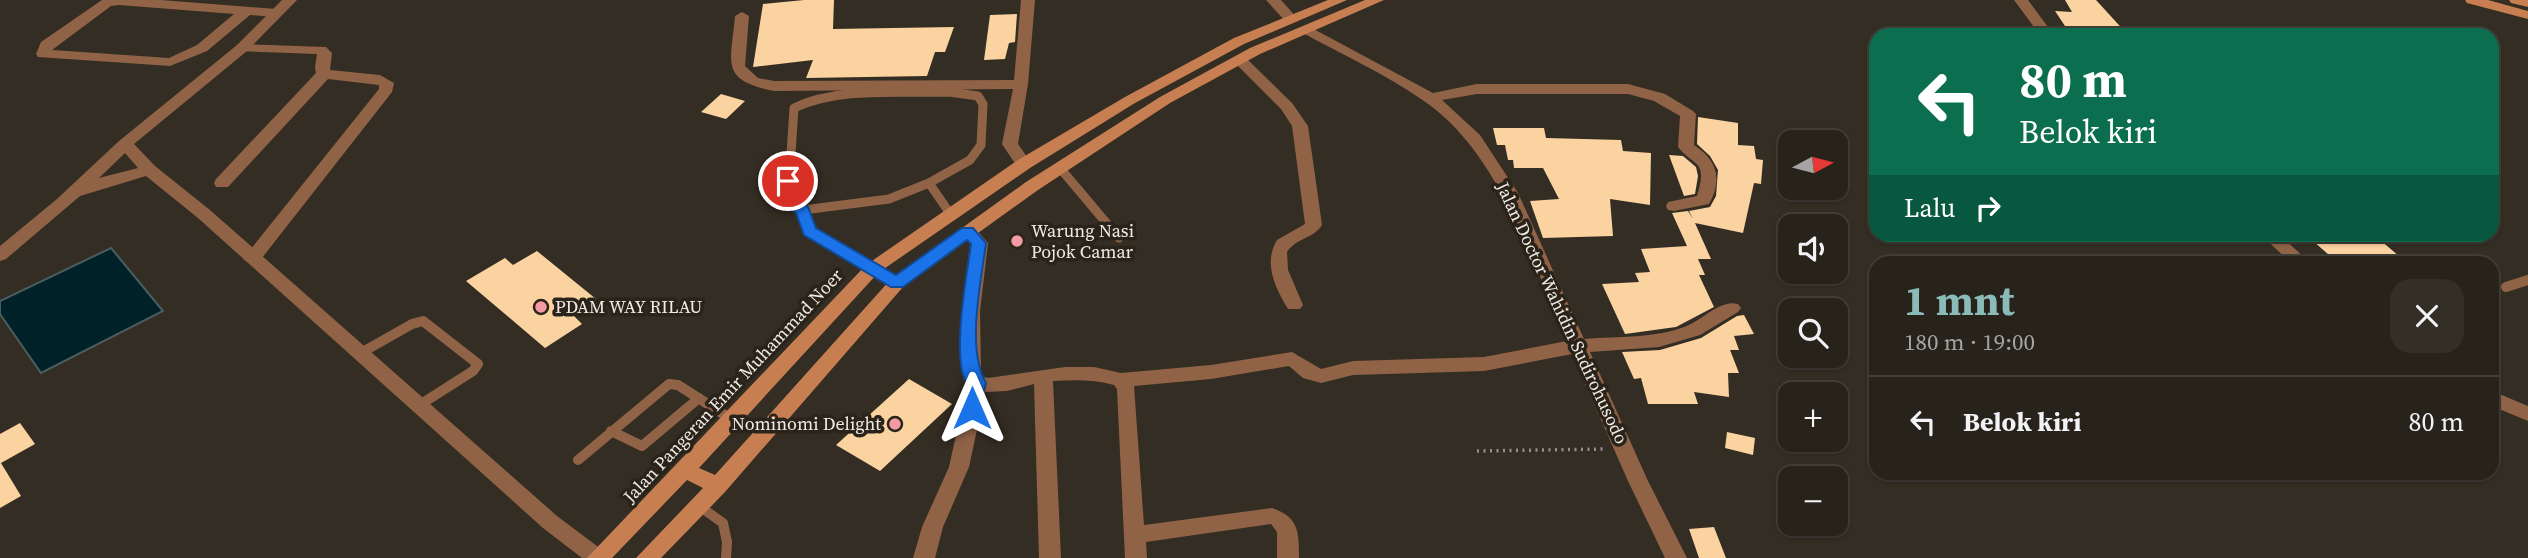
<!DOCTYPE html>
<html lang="id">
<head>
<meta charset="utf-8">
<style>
	body { margin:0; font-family:"Source Serif 4",serif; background:#332f27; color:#f1f3f6; height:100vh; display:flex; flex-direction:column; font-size:26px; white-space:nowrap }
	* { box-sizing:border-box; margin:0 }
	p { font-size:23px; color:#a4a4a2 }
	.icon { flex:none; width:38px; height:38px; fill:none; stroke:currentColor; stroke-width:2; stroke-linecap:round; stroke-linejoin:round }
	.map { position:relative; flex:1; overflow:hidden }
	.panel { position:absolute; left:1869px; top:256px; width:630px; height:224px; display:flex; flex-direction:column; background:#27221a; border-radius:21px; box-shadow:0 2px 5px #0004,0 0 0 2px #433f39 }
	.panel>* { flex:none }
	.top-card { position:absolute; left:1869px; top:28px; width:630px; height:214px; border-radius:21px; box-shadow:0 2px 5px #0004,0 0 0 2px #433f39; background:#0b6e4f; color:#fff; overflow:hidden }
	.needle { width:46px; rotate:83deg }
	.controls { position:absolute; left:1778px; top:130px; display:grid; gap:14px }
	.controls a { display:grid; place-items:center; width:70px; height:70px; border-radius:14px; background:#27221a; box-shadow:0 2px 5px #0004,0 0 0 2px #433f39; font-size:35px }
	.pin { position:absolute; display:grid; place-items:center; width:60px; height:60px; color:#fff; margin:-30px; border:4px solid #fff; border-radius:50%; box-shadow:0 2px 7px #0007 }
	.me { position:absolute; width:77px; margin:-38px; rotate:0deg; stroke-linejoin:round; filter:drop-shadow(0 0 5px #0008) }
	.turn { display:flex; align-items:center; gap:24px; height:147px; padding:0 35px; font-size:32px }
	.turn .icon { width:91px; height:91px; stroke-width:2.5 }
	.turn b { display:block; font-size:49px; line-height:60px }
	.then { display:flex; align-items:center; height:66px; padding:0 35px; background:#0003; gap:14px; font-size:26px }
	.round { display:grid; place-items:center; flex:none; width:74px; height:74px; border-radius:21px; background:#332f27 }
	.summary { display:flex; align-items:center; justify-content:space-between; height:119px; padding:0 35px }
	h1 { font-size:42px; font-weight:700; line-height:52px; color:#8bbbb9 }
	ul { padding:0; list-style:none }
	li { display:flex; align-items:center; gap:21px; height:91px; padding:0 35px; border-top:2px solid #433f39 }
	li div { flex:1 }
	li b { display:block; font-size:26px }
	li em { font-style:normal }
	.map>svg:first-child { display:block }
	.water { fill:#002127; stroke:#485e60; stroke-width:2 }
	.building { fill:#fad3a0 }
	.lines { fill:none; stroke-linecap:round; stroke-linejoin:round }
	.path { stroke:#97918a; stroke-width:3.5; stroke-dasharray:2 4.5; stroke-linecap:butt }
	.service-far1 { stroke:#906347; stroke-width:9 }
	.service { stroke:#906347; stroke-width:10 }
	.minor { fill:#906347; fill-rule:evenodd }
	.tertiary { fill:#906347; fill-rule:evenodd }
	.secondary { fill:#c77f52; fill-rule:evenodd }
	.route { fill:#1a73e8; stroke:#114b97; stroke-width:2 }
	.poi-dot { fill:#f49aa4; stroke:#2a231a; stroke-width:2.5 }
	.labels { text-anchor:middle; stroke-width:7; stroke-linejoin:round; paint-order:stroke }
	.poi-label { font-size:18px; fill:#f0ebe5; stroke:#2a231a; text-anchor:start }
	.street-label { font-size:18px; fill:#f0ebe5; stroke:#2a231a }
</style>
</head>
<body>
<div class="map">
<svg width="2528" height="558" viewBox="0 0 2528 558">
	<rect width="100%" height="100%" fill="#342d23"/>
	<path class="water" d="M111,248L163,311L41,373L0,314V301Z"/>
	<path class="building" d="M804,0H834L833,29L954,27L945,52H935L927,76L806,78L813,60L753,67L763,4Z
		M2065,0H2096L2128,35H2071L2055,11L2072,12Z
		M1017,14L1015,42L1009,43L1005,59L984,60L990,15Z
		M721,94L745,101L726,119L701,112Z
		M1698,117L1738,123V145L1754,146L1756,159L1763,160L1761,184L1754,183L1743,233L1695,223L1711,259H1698L1705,275H1699L1714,307L1676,327L1625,334L1602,284L1639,282L1635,273L1650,272L1641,249L1687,246L1672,213L1688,211L1693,219L1689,211L1710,207L1716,196L1718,170L1710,156L1697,144Z
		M1493,128H1544L1546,138L1621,140L1623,151L1651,153L1650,205L1610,199L1613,236L1543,238L1530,201L1559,199L1543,168H1514L1513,160H1508L1505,145H1497Z
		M1669,155L1683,156L1696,167L1698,176L1695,194L1684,196Z
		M2305,234H2373L2406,262H2337Z
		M537,251L596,299L573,315L582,324L545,348L466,281L505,258L513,265Z
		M1744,315L1754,334L1734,336L1739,350H1730L1739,373H1728L1729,397L1694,392L1698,404H1648L1641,378L1634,379L1622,352L1660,350L1701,338L1737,316Z
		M909,379L952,404L880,471L836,445Z
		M20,423L35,444L1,463L21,496L0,508V434Z
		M1727,432L1755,438L1753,455L1725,448Z
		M1714,527L1726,558H1699L1689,529Z"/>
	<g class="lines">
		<path class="path" d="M1477,451L1605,449"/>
		<path class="service-far1" d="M949,92L978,96L983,104L981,145L970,160L929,183L889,199L803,210L788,200L794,108C840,86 900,94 949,92Z
			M1060,168L1119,238
			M929,183L951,215
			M803,210L810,231L843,251"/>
		<path class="service" d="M840,249L897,283
			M2506,287L2528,280
			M359,354L412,324L423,321L478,364L473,371L418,406
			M611,431L642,446L699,398
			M578,460L669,384L678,385L731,419
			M699,506L723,523L727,542L726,558"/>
		<path class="minor" d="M102,0H161L276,9L283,13L276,17L250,15L207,51L170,66L38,57L36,54L41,42ZM119,5L234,14L197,45L169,58L52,50L111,6Z
			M1021,0H1035L1028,84L1018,144L1032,164L1024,169L1018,168L1002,144L1013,89L774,91C719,80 731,63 735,16L742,12L749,16L745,66L758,78L774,81L1014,80Z
			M1266,0H1281L1298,19L1296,22H1286Z
			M2014,0H2028L2054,35H2040Z
			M1308,26L1433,93L1477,84H1628L1665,94L1693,111L1696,114L1694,145C1717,160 1723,179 1709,204L1674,211L1668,210L1666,206L1668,202L1697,196C1708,159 1695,168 1678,147L1680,116L1654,101L1628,94H1477L1442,100L1480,135L1518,193L1584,339C1618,336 1657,339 1689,325C1704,318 1722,299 1738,304L1741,308L1738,312L1700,335L1659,347L1590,352L1648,481L1687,558H1665L1628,481L1572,354L1484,371L1353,375L1321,383L1303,378L1289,366L1211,379L1134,386L1144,525L1272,508C1299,517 1299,532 1299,558H1277V532L1271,524L1146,542L1147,558H1125L1117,389L1114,385C1094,379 1073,380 1053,381L1061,558H1039L1034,384L1007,391L985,392L969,467L943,527L935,558H913L922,527L949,467L967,385L963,379L962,311L970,244L960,231L962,227H974L988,243L980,311L981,376L988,378L1065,367H1094L1121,373L1211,365L1292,352L1321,369L1353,361L1484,357L1567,341C1532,262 1499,152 1424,101C1387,75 1343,55 1303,33L1301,30Z
			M242,44L326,47L332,53L330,70L380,75L394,83L392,92L258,263L252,265L243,259L246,255L379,89V85L328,79L228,187H216L214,183L216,179L316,73L315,67L317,54L237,51L235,48L237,45Z
			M1240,56L1245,57L1292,103L1308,126L1322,225C1313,239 1296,238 1287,252L1288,270L1303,305L1300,309H1288C1275,288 1263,263 1277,240L1305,224L1292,126L1281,109L1235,63L1233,60Z
			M2260,234H2279L2309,262H2290Z
			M2492,391L2528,406V421L2492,406Z"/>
		<path class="tertiary" d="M282,0H297L247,51L134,144L155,166L210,210L557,516L605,552L609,558H582L543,528L198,218L146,176L80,196L6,259L0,261V246L57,199L119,141L237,45ZM125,153L138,168L99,178Z"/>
		<path class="secondary" d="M1328,0H1347L1244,44L1135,103L1030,168L878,273L699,468L715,475L891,279L1026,182L1160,97L1250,48L1365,0H1384L1260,54L1170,103L1038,190L903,287L725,492L661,558H636L703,488L687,480L612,558H587L866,265L1018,160L1125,97L1234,38Z
			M2465,0H2488L2528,11V19L2467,3Z
			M2509,0H2528V7L2511,3Z"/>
	</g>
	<path class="route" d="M788,177L795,181V198L808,207L816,228L896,275L962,228H973L986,243C981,282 966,349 986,383L978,413H966L963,408L968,385C950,363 967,274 971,244L967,240L903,287H891L804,235L796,213L780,200V181Z"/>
	<g class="poi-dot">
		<circle cx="1017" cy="241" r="7"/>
		<circle cx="541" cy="307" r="7"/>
		<circle cx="895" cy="424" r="7"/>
	</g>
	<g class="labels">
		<g class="poi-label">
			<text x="1031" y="237">Warung Nasi<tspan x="1031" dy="21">Pojok Camar</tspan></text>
			<text x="555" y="313">PDAM WAY RILAU</text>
			<text x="881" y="430" text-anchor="end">Nominomi Delight</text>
		</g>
		<g class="street-label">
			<text transform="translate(1562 313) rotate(65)" y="6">Jalan Doctor Wahidin Sudirohusodo</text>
			<text transform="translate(733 386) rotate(-47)" y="6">Jalan Pangeran Emir Muhammad Noer</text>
		</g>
	</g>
</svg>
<div class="controls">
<a><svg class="needle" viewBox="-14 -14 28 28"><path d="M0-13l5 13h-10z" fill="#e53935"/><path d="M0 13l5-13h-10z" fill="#a4a4a2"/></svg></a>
<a><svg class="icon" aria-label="sound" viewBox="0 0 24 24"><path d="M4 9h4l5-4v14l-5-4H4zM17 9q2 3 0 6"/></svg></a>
<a><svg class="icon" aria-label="search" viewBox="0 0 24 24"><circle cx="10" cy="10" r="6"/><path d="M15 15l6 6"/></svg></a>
<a>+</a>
<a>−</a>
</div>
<div class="pin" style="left:788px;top:181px;background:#d93025"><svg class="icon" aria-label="arrive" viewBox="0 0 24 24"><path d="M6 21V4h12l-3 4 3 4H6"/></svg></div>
<svg class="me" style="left:972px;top:408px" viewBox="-20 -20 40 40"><path d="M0-17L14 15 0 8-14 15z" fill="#1a73e8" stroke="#fff" stroke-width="4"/></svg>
<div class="top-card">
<div class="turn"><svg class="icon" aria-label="left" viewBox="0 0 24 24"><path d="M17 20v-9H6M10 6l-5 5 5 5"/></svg><div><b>80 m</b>Belok kiri</div></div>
<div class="then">Lalu<svg class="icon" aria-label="right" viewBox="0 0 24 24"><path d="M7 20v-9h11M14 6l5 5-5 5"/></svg></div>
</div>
<section class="panel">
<div class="summary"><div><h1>1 mnt</h1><p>180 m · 19:00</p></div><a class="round"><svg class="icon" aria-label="close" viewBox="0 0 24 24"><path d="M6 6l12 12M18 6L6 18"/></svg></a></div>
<ul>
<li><svg class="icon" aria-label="left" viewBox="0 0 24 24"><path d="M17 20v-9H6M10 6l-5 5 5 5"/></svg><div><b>Belok kiri</b></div><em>80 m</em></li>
</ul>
</section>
</div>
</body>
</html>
